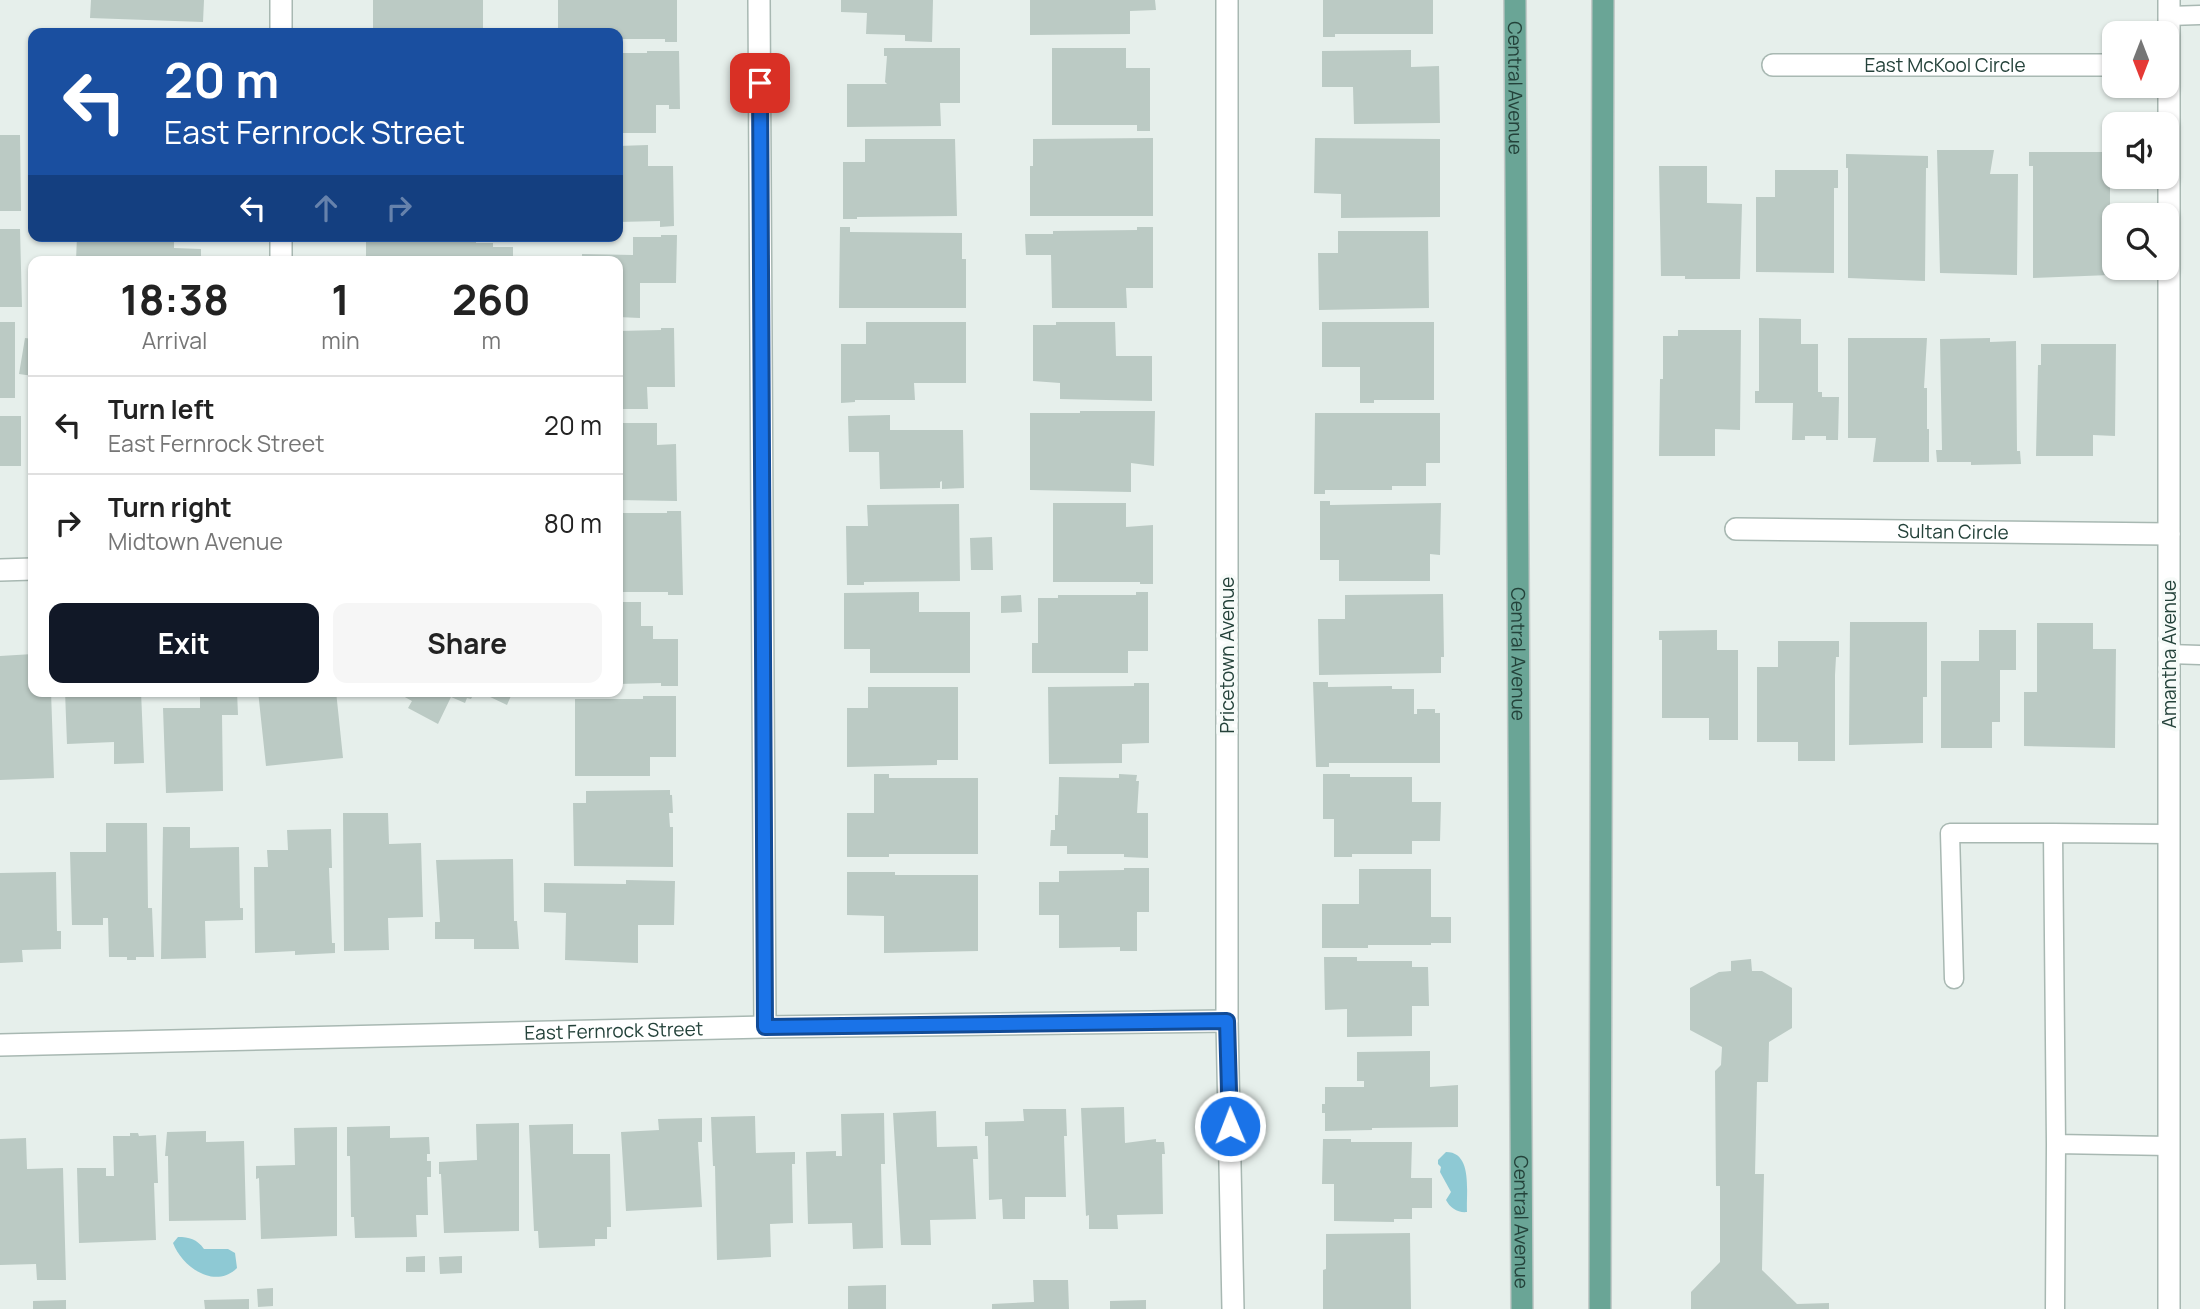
<!DOCTYPE html>
<html lang="en">
<head>
<meta charset="utf-8">
<style>
	body { margin:0; font-family:Manrope,sans-serif; background:#f6f6f6; color:#222; height:100vh; display:flex; flex-direction:column; font-size:26px; white-space:nowrap }
	* { box-sizing:border-box; margin:0 }
	p { font-size:23px; color:#767676 }
	.icon { flex:none; width:38px; height:38px; fill:none; stroke:currentColor; stroke-width:2; stroke-linecap:round; stroke-linejoin:round }
	.map { position:relative; flex:1; overflow:hidden }
	.sheet { position:absolute; left:28px; top:256px; width:595px; height:441px; display:flex; flex-direction:column; background:#fff; border-radius:14px; box-shadow:0 2px 5px #0004 }
	.sheet>* { flex:none }
	.top-card { position:absolute; left:28px; top:28px; width:595px; height:214px; border-radius:14px; box-shadow:0 2px 5px #0004; background:#1a4fa0; color:#fff; overflow:hidden }
	.needle { width:46px; rotate:180deg }
	.fabs { position:absolute; left:2102px; top:21px; display:grid; gap:14px }
	.fabs a { display:grid; place-items:center; width:77px; height:77px; border-radius:14px; background:#fff; box-shadow:0 2px 5px #0004; font-size:35px }
	.pin { position:absolute; display:grid; place-items:center; width:60px; height:60px; color:#fff; margin:-30px; border-radius:14px; box-shadow:0 4px 10px #0006 }
	.me { position:absolute; width:77px; margin:-38px; rotate:359deg; stroke-linejoin:round; filter:drop-shadow(0 0 5px #0008) }
	.turn { display:flex; align-items:center; gap:24px; height:147px; padding:0 21px; font-size:32px }
	.turn .icon { width:91px; height:91px; stroke-width:2.5 }
	.turn b { display:block; font-size:49px; line-height:60px }
	.lanes { display:flex; align-items:center; height:66px; padding:0 21px; background:#0003; justify-content:center; gap:35px; direction:ltr }
	.lanes .off { opacity:.35 }
	.eta { display:flex; justify-content:space-evenly; align-items:center; height:119px; text-align:center }
	.eta b { font-size:42px; font-weight:700; line-height:49px }
	.action { display:flex; gap:14px; margin-top:auto; padding:14px 21px }
	.action a { flex:1; height:80px; border-radius:14px; background:#111827; color:#fff; font-size:28px; font-weight:700; line-height:80px; text-align:center }
	.action a+a { background:#f6f6f6; color:#222 }
	ul { padding:0; list-style:none }
	li { display:flex; align-items:center; gap:21px; height:98px; padding:0 21px; border-top:2px solid #e0e0e0 }
	li div { flex:1 }
	li b { display:block; font-size:26px }
	li em { font-style:normal }
	.map>svg:first-child { display:block }
	.water { fill:#8ec9d4 }
	.building { fill:#bbcac4 }
	.lines { fill:none; stroke-linecap:round; stroke-linejoin:round }
	.lane-casing { stroke:#a8b8b2; stroke-width:21 }
	.street-casing { stroke:#a8b8b2; stroke-width:24 }
	.primary-casing { stroke:#c2cac8; stroke-width:24 }
	.lane { stroke:#fff; stroke-width:18 }
	.street { stroke:#fff; stroke-width:21 }
	.primary { stroke:#6aa596; stroke-width:21 }
	.route-casing { stroke:#114b97; stroke-width:18 }
	.route { stroke:#1a73e8; stroke-width:12 }
	.labels { text-anchor:middle; stroke-width:7; stroke-linejoin:round; paint-order:stroke }
	.street-label { font-size:19px; fill:#24423a; stroke:#f7fbf9 }
</style>
</head>
<body>
<div class="map">
<svg width="2200" height="1309" viewBox="0 0 2200 1309">
	<rect width="100%" height="100%" fill="#e6efeb"/>
	<path class="water" d="M1446,1152C1473,1152 1466,1192 1467,1212C1458,1213 1450,1208 1446,1200L1451,1192L1440,1172L1441,1167L1438,1164V1160Z
		M178,1237C189,1237 197,1239 204,1249H228L235,1253L237,1268C215,1290 182,1267 173,1243Z"/>
	<path class="building" d="M91,0H204L203,22L90,18Z
		M373,0H483V30L424,29V33H373Z
		M558,0H677V42H665V39H618V33H558Z
		M841,0H933L932,42L905,41V35L866,34L867,13L841,12Z
		M1030,0H1155L1156,10L1130,11V34L1030,35Z
		M1323,0H1433V34H1335V37H1323Z
		M884,48H960V103H940L941,126L847,127V84H887L885,82L887,56H884Z
		M1052,48H1126V68H1150V131H1137V125H1052Z
		M1411,50V67L1439,66L1440,123L1354,124L1353,87H1322V51Z
		M647,51H679L680,109H669V105H656V133H618V53H647Z
		M0,135H20L21,211H0Z
		M1153,138V216H1030V166H1033V139Z
		M1315,138L1440,139V217L1341,218V194L1314,193Z
		M865,139H955L957,216L857,217V219H843V162H865Z
		M648,145V166H673L674,226L660,227V221L618,222V146Z
		M1937,150H1994L1990,174H2018L2017,275L1940,273Z
		M2029,152H2114V160H2110V275L2033,278V166H2029Z
		M1846,154L1928,156V168H1926L1925,281L1848,278V168H1846Z
		M1659,166H1707V203L1742,204L1740,279H1685V276H1661Z
		M1775,170H1838V188H1834V273L1756,272V197H1775Z
		M840,227H850V232L962,233V259H966V308H839Z
		M1137,227H1153V288H1126L1127,308H1052L1051,255H1026L1025,234H1053V231L1137,230Z
		M0,229H20L22,307H0Z
		M1338,231H1428L1429,308L1319,310L1318,253H1338Z
		M661,235H677L676,283H640V318L618,317V261H556L557,257H582V254L633,255V237H661Z
		M77,236H174V248L201,249V261H76Z
		M366,236H476V243H493V247H513V261H366Z
		M1759,318L1801,319V344H1818V392H1822V397H1839L1838,440H1826V436H1805V440H1792L1793,403H1755V391H1759Z
		M0,322H15V398H0Z
		M866,322H966V383H914L915,400H855V402L841,403V344H866Z
		M1056,322H1115L1116,356H1152V401L1060,399V383L1033,381V325H1056Z
		M1322,322H1434V400H1374V403H1360V367H1322Z
		M661,328H674L675,387H647L648,409H618V331L661,330Z
		M1678,330H1741L1740,430L1715,429V456H1659L1660,379H1663V336H1678Z
		M25,338L33,339V376L19,374Z
		M1848,338H1927L1924,388H1927V429H1929V462H1873L1876,438H1848Z
		M1990,338V342L2016,341L2017,451H2020L2021,464L1971,465V462H1937L1936,450H1942L1940,339Z
		M2041,344H2116L2115,436L2093,435V456H2036L2038,365H2041Z
		M1080,411H1155L1154,466L1131,463V492L1030,490V413H1080Z
		M1315,413H1440V463H1426V486H1392V490H1325V494H1314Z
		M890,415V430H963L964,488L942,489V481L940,482V488L880,489L879,452H849L848,416Z
		M0,416H21V466H0Z
		M618,423H657V445L676,444L677,501L618,500Z
		M1320,501H1330V505L1441,503L1440,555L1430,554V581H1339V560H1320Z
		M1053,503H1126V527L1153,525V584H1140V582H1053Z
		M959,504L960,581L864,582V585H847L846,526H868L867,505Z
		M667,511H681L683,595H668V592H618V513H667Z
		M992,537L993,570H971L970,538Z
		M919,592V612H970V673H870V649H844V593Z
		M1136,592H1148V651H1128V673H1032V643H1038V598H1058V595H1136Z
		M1443,594L1444,657H1441V673L1319,675L1318,619H1345V595Z
		M1021,595L1022,612L1001,613V596Z
		M621,602H641V626H653V639H678V686H661V683L618,684V604Z
		M1850,622H1927V697H1923V743L1849,745Z
		M2037,623H2093V649H2116L2115,748L2024,746V692H2037Z
		M1717,630V650H1738V740H1709V718H1662V640H1659V631Z
		M1979,630H2016V670H2000V722H1992V748H1941V661H1979Z
		M1778,641H1839V657H1836L1835,675V761H1798V742H1757V667H1778Z
		M33,654V691H51L54,778L0,780V656Z
		M1313,682H1328V687L1392,686V689H1414V714H1417V709H1435V713H1440V763H1329V767H1316Z
		M1134,683H1149V743L1122,744V763L1049,764L1048,687L1134,686Z
		M868,687H958V760H937V765L847,767V708H868Z
		M65,691H141L144,763L114,764V742L67,744Z
		M200,691H237L238,715H222L223,791L166,793L163,708H200Z
		M258,691H336L343,758L266,766Z
		M394,691H475L471,699L467,698L465,703L451,697L438,724L408,708L412,701Z
		M491,691H513L507,705L488,696Z
		M643,696H676V757H650V776H575V699H643Z
		M874,774H889V778H978V854H889V857H847V813H874Z
		M1119,774L1137,775L1136,781H1139L1137,813H1148V858L1124,857V854H1067V846H1050L1051,830H1055V815H1058L1059,777L1119,778Z
		M1323,774H1350V777H1412V802H1441L1440,841H1412V854H1352V857H1334V819H1323Z
		M670,790V795H672L673,813H669L670,827H673V867L574,866L573,803H586V791Z
		M343,813H388L389,844L421,843L423,917L388,918L389,950L344,951Z
		M106,823H147L148,908H152L154,957H136V960H127V957H109L108,918H103V925H72L70,852H106Z
		M163,827H190V848L239,847L240,908H243V920L205,921L206,958L161,959Z
		M331,829L332,868H329L332,943H335V953L295,955V951L255,953L254,867H268L267,850H288L287,830Z
		M513,859L514,921H517L519,949H474V939H435V922H440L436,860Z
		M1124,868H1149V912H1137V951H1120V947L1059,948V915H1039V882H1059V871L1124,870Z
		M1359,869H1431V917H1451V943H1431V945H1368V948H1322V904H1359Z
		M56,872L57,931H61V949L22,950L23,962L0,963V873Z
		M847,872H895V875H978V951L884,953V916L847,915Z
		M626,880L675,881L674,925H638V963L565,960L566,913L544,912V883L626,884Z
		M1324,957H1357V961H1412V967H1428L1429,1006H1412V1036L1347,1037V1009L1325,1010Z
		M1751,959L1752,971H1762L1792,988V1028L1769,1042L1768,1082H1757L1755,1174H1764L1762,1270L1797,1304L1829,1303V1309H1691V1292L1720,1262V1186H1716L1715,1071L1721,1065L1722,1047L1690,1030V988L1719,972L1731,971V961Z
		M1430,1051V1087L1458,1085V1127L1372,1128V1130L1325,1131V1113H1322V1104H1325V1087H1364V1081H1357V1052Z
		M1124,1107L1125,1143L1156,1139V1142H1164L1165,1154H1162L1163,1214L1117,1215L1118,1229H1089V1215L1086,1216L1081,1108Z
		M1023,1109H1066L1067,1136H1064L1066,1197H1025V1219H1003L1002,1199L989,1200L988,1136H985V1122L1024,1121Z
		M936,1111L937,1147L977,1146L978,1159H973L976,1219L930,1220L931,1245H901L893,1113Z
		M884,1113L885,1164H881L883,1248L853,1249L852,1223L808,1224L806,1152L836,1151V1156H842L841,1114Z
		M755,1116L756,1153L795,1152V1164H792L793,1223L770,1224L771,1257L717,1260L715,1166H713L711,1117Z
		M702,1118V1142H698L702,1207L626,1211L621,1132L659,1130L658,1119Z
		M519,1123V1231L444,1233L441,1174H439V1162L477,1160L476,1124Z
		M573,1124V1154H610L611,1227H607V1239H595V1246L539,1248L538,1231H534L529,1125Z
		M390,1126V1138L429,1137L430,1154H427V1161H431V1177H427L428,1215H416L417,1237L355,1238L354,1217H351L350,1156H347V1127Z
		M337,1127V1236L261,1239L259,1178L256,1179V1166L295,1165L294,1128Z
		M206,1131V1142L244,1141L246,1220L169,1221L168,1156H165L167,1132Z
		M130,1133H138L139,1136L156,1135L158,1183H154L156,1240L79,1243L77,1168H106V1176H114L113,1136H130Z
		M26,1138L27,1169L63,1168L66,1280H37L36,1264L0,1265V1139Z
		M1323,1139H1351V1142H1412L1411,1178H1432V1208H1412V1219H1394V1222L1334,1221V1184H1322Z
		M1410,1233L1411,1309H1323V1270L1326,1269V1234Z
		M425,1256V1272H406V1257Z
		M462,1256V1273L440,1274L439,1257Z
		M1033,1280H1068L1069,1309H992V1304L1034,1302Z
		M886,1285V1309H848V1286Z
		M273,1288V1306L258,1307L257,1289Z
		M249,1299V1309H205L204,1300Z
		M66,1300V1309H33V1301Z
		M1146,1300V1309H1110V1301Z"/>
	<g class="lines">
		<defs>
			<path id="lane" d="M2169,16L2200,15
				M2169,654L2200,655
				M2169,834L2053,833L2056,1144L2169,1146
				M1954,979L1950,833H2053
				M2055,1309L2056,1144"/>
			<g id="street">
				<path d="M759,0L765,1027"/>
				<path d="M1227,0V1021L1233,1309"/>
				<path d="M2169,0V1309"/>
				<path d="M281,33V0"/>
				<path id="s1" d="M1773,65H2114"/>
				<path d="M281,261V236"/>
				<path id="s2" d="M1736,529L2169,534"/>
				<path d="M0,570L33,569"/>
				<path id="s3" d="M0,1045L765,1027L1227,1021"/>
			</g>
			<g id="primary">
				<path id="s4" d="M1515,0L1522,1309"/>
				<path d="M1600,1309L1603,0"/>
			</g>
		</defs>
		<use href="#lane" class="lane-casing"/>
		<use href="#street" class="street-casing"/>
		<use href="#primary" class="primary-casing"/>
		<use href="#lane" class="lane"/>
		<use href="#street" class="street"/>
		<use href="#primary" class="primary"/>
	</g>
	<g class="lines">
		<defs>
			<path id="route" d="M760,83L765,1027L1227,1021L1230,1126"/>
		</defs>
		<use href="#route" class="route-casing"/>
		<use href="#route" class="route"/>
	</g>
	<g class="labels">
		<g class="street-label">
			<text dy="7" stroke="none"><textPath href="#s1" startOffset="172">East McKool Circle</textPath></text>
			<text dy="7" stroke="none"><textPath href="#s4" startOffset="88">Central Avenue</textPath></text>
			<text dy="7" stroke="none"><textPath href="#s2" startOffset="217">Sultan Circle</textPath></text>
			<text transform="translate(2169 654) rotate(-90)" y="7">Amantha Avenue</text>
			<text transform="translate(1227 655) rotate(-90)" y="7">Pricetown Avenue</text>
			<text dy="7" stroke="none"><textPath href="#s4" startOffset="654">Central Avenue</textPath></text>
			<text dy="7" stroke="none"><textPath href="#s3" startOffset="614">East Fernrock Street</textPath></text>
			<text dy="7" stroke="none"><textPath href="#s4" startOffset="1222">Central Avenue</textPath></text>
		</g>
	</g>
</svg>
<div class="fabs">
<a><svg class="needle" viewBox="-14 -14 28 28"><path d="M0-13l5 13h-10z" fill="#e53935"/><path d="M0 13l5-13h-10z" fill="#767676"/></svg></a>
<a><svg class="icon" aria-label="sound" viewBox="0 0 24 24"><path d="M4 9h4l5-4v14l-5-4H4zM17 9q2 3 0 6"/></svg></a>
<a><svg class="icon" aria-label="search" viewBox="0 0 24 24"><circle cx="10" cy="10" r="6"/><path d="M15 15l6 6"/></svg></a>
</div>
<div class="pin" style="left:760px;top:83px;background:#d93025"><svg class="icon" aria-label="arrive" viewBox="0 0 24 24"><path d="M6 21V4h12l-3 4 3 4H6"/></svg></div>
<svg class="me" style="left:1230px;top:1126px" viewBox="-20 -20 40 40"><circle r="17" fill="#1a73e8" stroke="#fff" stroke-width="3"/><path d="M0-11L8 9 0 5-8 9z" fill="#fff"/></svg>
<div class="top-card">
<div class="turn"><svg class="icon" aria-label="left" viewBox="0 0 24 24"><path d="M17 20v-9H6M10 6l-5 5 5 5"/></svg><div><b>20 m</b>East Fernrock Street</div></div>
<div class="lanes"><svg class="icon" aria-label="left" viewBox="0 0 24 24"><path d="M17 20v-9H6M10 6l-5 5 5 5"/></svg><svg class="icon off" aria-label="ahead" viewBox="0 0 24 24"><path d="M12 20V5M6 11l6-6 6 6"/></svg><svg class="icon off" aria-label="right" viewBox="0 0 24 24"><path d="M7 20v-9h11M14 6l5 5-5 5"/></svg></div>
</div>
<section class="sheet">
<div class="eta">
<div><b>18:38</b><p>Arrival</p></div>
<div><b>1</b><p>min</p></div>
<div><b>260</b><p>m</p></div>
</div>
<ul>
<li><svg class="icon" aria-label="left" viewBox="0 0 24 24"><path d="M17 20v-9H6M10 6l-5 5 5 5"/></svg><div><b>Turn left</b><p>East Fernrock Street</p></div><em>20 m</em></li>
<li><svg class="icon" aria-label="right" viewBox="0 0 24 24"><path d="M7 20v-9h11M14 6l5 5-5 5"/></svg><div><b>Turn right</b><p>Midtown Avenue</p></div><em>80 m</em></li>
</ul>
<div class="action"><a>Exit</a><a>Share</a></div>
</section>
</div>
</body>
</html>
